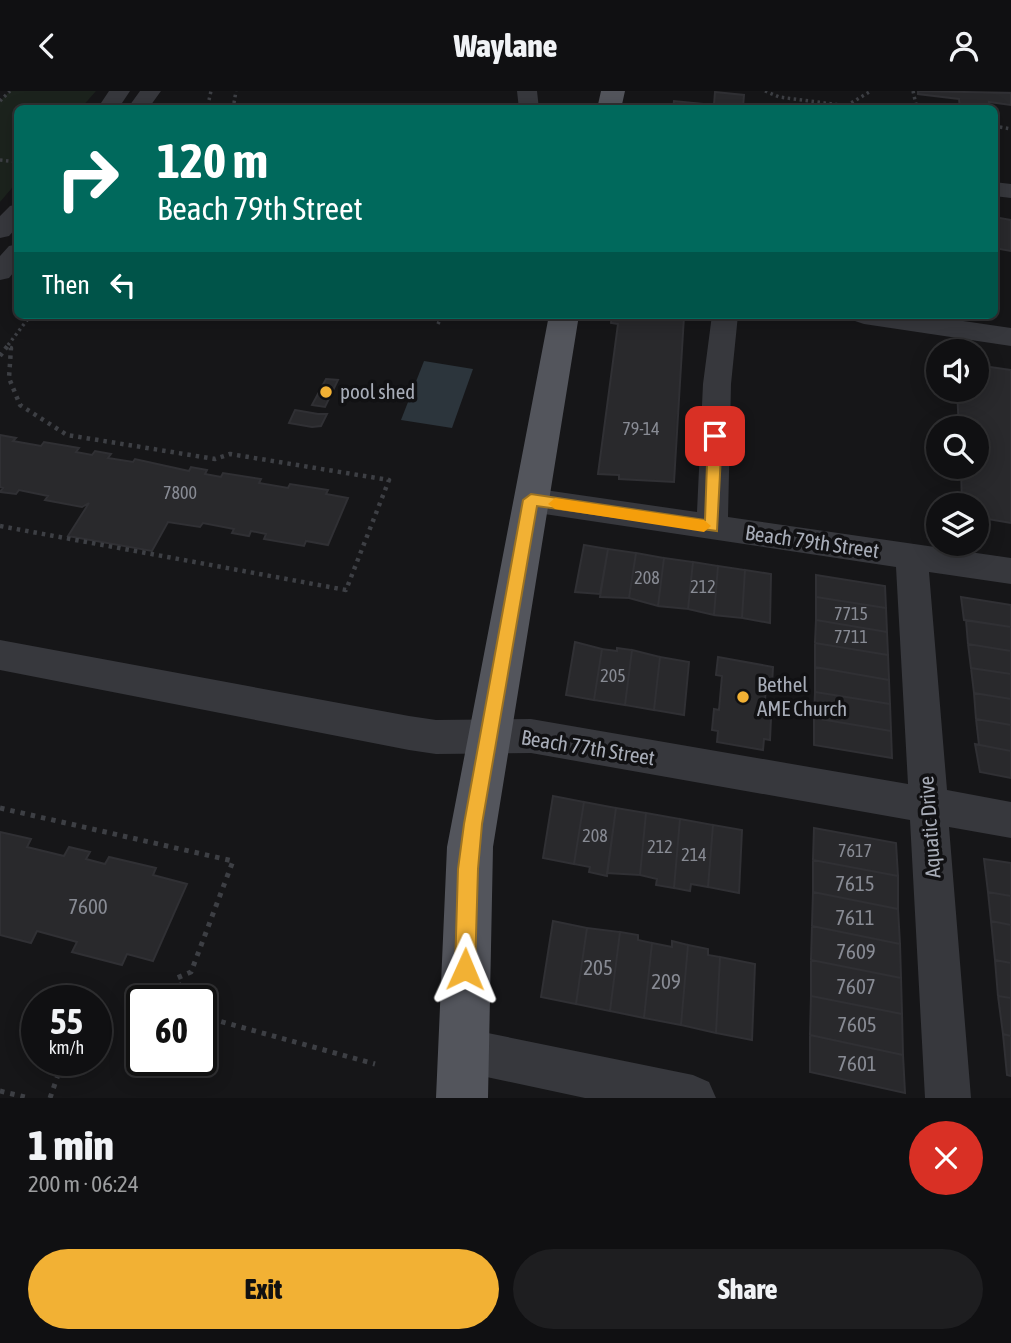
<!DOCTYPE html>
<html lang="en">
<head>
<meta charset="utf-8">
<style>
	body { margin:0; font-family:"Asap Condensed",sans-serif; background:#1e1e20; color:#f1f3f6; height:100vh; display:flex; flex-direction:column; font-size:26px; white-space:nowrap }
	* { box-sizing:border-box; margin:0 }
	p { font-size:23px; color:#9c9d9f }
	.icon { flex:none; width:38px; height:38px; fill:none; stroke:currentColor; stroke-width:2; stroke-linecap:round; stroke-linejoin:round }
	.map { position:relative; height:1007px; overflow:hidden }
	.sheet { display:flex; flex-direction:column; background:#101012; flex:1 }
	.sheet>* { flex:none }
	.guide { position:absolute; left:14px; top:14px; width:984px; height:214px; border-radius:10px; box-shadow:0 4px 18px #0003,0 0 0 2px #303032; background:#00695c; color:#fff; overflow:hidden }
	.controls { position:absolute; left:926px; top:248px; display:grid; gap:14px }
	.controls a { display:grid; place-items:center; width:63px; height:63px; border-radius:50%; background:#101012; box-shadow:0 4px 18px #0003,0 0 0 2px #303032; font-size:35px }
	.speed { position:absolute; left:21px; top:894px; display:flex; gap:14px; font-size:35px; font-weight:700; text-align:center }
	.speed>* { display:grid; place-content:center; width:91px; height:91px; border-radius:50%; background:#101012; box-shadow:0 4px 18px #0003,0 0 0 2px #303032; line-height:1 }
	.speed small { font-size:18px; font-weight:400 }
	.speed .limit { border:4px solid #111; border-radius:10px; background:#fff; color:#111 }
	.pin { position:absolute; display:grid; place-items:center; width:60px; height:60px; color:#fff; margin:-30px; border-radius:14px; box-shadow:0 4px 10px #0006 }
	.me { position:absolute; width:77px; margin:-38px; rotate:1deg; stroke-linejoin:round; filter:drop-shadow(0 0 5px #0008) }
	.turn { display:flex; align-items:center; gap:24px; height:147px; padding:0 28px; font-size:32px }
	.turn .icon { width:91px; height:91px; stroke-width:2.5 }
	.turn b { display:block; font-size:49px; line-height:60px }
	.then { display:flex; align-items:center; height:66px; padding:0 28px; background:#0003; gap:14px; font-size:26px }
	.round { display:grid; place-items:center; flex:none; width:74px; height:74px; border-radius:37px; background:#1e1e20 }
	.headline { display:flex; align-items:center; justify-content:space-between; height:119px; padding:0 28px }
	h1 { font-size:42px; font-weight:800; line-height:52px }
	.primary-button { display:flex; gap:14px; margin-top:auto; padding:14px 28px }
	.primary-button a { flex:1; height:80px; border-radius:42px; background:#f2b134; color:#111; font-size:28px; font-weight:800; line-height:80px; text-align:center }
	.primary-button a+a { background:#1e1e20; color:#f1f3f6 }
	header { display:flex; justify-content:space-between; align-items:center; height:91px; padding:0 28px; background:#101012; font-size:32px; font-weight:800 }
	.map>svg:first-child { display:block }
	.green { fill:#1c231d }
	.water { fill:#2c353c }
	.building { fill:#29292c; stroke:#303034; stroke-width:2 }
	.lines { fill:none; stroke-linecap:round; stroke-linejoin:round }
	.path-far2 { stroke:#3d3f44; stroke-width:3.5; stroke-dasharray:2.5 3.5; stroke-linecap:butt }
	.path-far1 { stroke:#3d3f44; stroke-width:4.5; stroke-dasharray:3.5 5; stroke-linecap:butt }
	.path { stroke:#3d3f44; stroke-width:5; stroke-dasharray:4.5 6; stroke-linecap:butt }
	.minor { fill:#37383d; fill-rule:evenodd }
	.major { fill:#53555c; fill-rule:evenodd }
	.route { fill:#f2b134; stroke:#9d7322; stroke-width:2 }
	.slow { fill:#f59e0b }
	.poi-dot { fill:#f2b134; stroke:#111113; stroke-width:2.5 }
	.labels { text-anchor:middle; stroke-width:7; stroke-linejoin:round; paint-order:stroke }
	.number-label { font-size:18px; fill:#888b94 }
	.poi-label { font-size:21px; fill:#a8adb8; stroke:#111113; text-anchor:start }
	.street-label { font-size:21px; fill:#a8adb8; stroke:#111113 }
	.near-number-label { font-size:21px; fill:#888b94 }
</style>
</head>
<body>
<header><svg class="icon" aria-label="back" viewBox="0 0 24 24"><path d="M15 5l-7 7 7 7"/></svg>Waylane<svg class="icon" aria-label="person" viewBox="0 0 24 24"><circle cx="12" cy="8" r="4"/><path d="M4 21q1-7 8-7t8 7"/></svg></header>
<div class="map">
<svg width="1011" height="1007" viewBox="0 0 1011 1007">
	<rect width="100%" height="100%" fill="#161618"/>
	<path class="green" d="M10,0H96L81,17L18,18L17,91L0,111V10Z"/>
	<path class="water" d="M424,270L473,278L452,337L401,329Z"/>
	<path class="building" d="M918,0L1011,2V14L989,11V18H960L959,8L918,3Z
		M715,1L744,4L743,16L760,18H673L674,10L714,14Z
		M994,126L1011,129V160L994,157Z
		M612,224L684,225L674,391L619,388V384L598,383L618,233L611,232Z
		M976,274L1011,279V432L976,426V415H962L961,376H976V338H959L957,299H976Z
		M326,288L338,289L325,316L312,314Z
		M295,319L318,323H327L321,335L312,336L289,332Z
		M0,344L16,347L13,350L41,355L44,351L79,357L76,361L92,364L95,360L111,363L108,367L133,371L135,368L189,380L191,376L207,379L205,383L221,386L223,382L261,388L259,392L288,397L290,393L328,399L326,403L348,407L328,454L306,450L304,455L264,448L266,443L251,440L249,445L232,442L234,438L203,432L200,436L168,431L152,460L68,445L89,412L82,416L45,409L48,405L19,399L16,403L0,401L3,397L0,396Z
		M584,454L608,458L600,503L575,501Z
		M608,458L636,462L629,507L600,506Z
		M636,462L664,467L658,515L629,507Z
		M664,467L693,471L688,518L658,515Z
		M693,471L718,475L714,524L688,518Z
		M718,475L745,479L742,527L714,524Z
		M745,479L771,483L770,532L742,527Z
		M816,484L885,495L886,517L816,506Z
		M816,506L886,517L887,541L816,529Z
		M961,506L1011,514V536L964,529Z
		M816,529L887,541L888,564L815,552Z
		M966,529L1011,536V560L968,553Z
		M575,551L602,558L594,609L566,604Z
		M815,552L888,564L889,589L815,576Z
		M968,553L1011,560V583L971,577Z
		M617,557L632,559L625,614L594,609L602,558L617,560Z
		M632,559L660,566L654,619L625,614Z
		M660,566L689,571L684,624L654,619Z
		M718,566L773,576L772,594L766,593L764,626L771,627L770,649L764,648L763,659L717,651L718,640L712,639L714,618L719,619L722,585L716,584Z
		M815,576L889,589L890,613L815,601Z
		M971,577L1011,583V608L974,602Z
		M815,601L890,613L891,640L814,627Z
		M974,602L1011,608V634L976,628Z
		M814,627L891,640L892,667L814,654Z
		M976,628L1011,634V660L979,654Z
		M975,653L1011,660V687L980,681Z
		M553,705L584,711L574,773L543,767Z
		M584,711L616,717L607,785L589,781L590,776L574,773Z
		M616,717L646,722L640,784L607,782Z
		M646,722L680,728L674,797L656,794L657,788L640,784Z
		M680,728L713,734L708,796L691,793L690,800L674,797Z
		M713,734L742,739L739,802L708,796Z
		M814,737L896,752L898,785L813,769Z
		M0,741L31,748L27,756L64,765L69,756L90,761L86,768L105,773L109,766L156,777L153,784L187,793L153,870L127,863L122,874L72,861L77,851L37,840L31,852L0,844Z
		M984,768L1011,772V805L988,801Z
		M813,769L898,785V818L813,801Z
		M813,801L898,818L900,853L812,835Z
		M988,801L1011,805V834L991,830Z
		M553,830L587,837L576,913L541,906Z
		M991,830L1011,834V872L995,869Z
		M812,835L900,853L901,887L811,869Z
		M587,837L620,841L610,920L576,913Z
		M620,841L638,844V849L652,852L644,927L610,920Z
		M672,850L688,854L681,934L644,927L652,852L672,856Z
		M688,854L708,858V864L720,866L716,942L681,934Z
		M720,866L755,873L752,949L716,942Z
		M811,869L901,887L902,923L811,905Z
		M995,869L1011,872V907L998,905Z
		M811,905L902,923L903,964L810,944Z
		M998,905L1011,907V945L1003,943Z
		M1003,943L1011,945V985L1007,984Z
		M810,944L903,964L905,1002L810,981Z"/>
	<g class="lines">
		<path class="path-far2" d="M765,0L779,6L871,18
			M913,0L917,18
			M209,9L211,0
			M0,10L10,0
			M233,18L236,0
			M841,18L871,0
			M994,35L1011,38
			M0,69L18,71
			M438,233L442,224
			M8,254L31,224"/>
		<path class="path-far1" d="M0,265L9,253
			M0,435L346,499L389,389L230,363L215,368L67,344L20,314L9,287L11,257L7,256"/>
		<path class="path" d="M0,717L233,770L191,881L177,887L184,910
			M201,929L208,927L375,973
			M96,955L98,953
			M0,1000L29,1007
			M50,1007L59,981L76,970"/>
		<path class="minor" d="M109,0H130L118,18H97Z
			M140,0H161L148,18H127Z
			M517,0H537L539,18H519Z
			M994,91L1011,93V107L994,105Z
			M18,113V135L9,145L0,147V125L10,115Z
			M18,153V176L9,187L0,189V165L9,155Z
			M712,224H738L731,293L728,426L1011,467V493L929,481L947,699L1011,711V747L949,736L971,1007H925L910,729L531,662L436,663L409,659L0,579V549L409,625L436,629L531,628L908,693L896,476L531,421L520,417L516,409L520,401L531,397L697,421L703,293Z
			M851,224H922L1011,237V255L864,233L855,230Z
			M463,937L693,984L709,991L716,1007H585L463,981L447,975L441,959L447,943Z"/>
		<path class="major" d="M601,0H625L621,18H597Z
			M549,224H579L493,756L488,1007H436L447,756Z"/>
	</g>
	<path class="route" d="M715,339L722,345L717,440L537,415L482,733L478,778L475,878L472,886L465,889L458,886L455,878L458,778L464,733L523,409L531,403L705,429L708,345Z"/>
	<path class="slow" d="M555,407L704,429L711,435L704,441L555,418L548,413Z"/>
	<g class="poi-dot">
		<circle cx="326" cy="301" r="7"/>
		<circle cx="743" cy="606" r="7"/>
	</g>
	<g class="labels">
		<g class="number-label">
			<text x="641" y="344">79-14</text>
			<text x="180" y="408">7800</text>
			<text x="647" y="493">208</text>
			<text x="703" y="502">212</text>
			<text x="851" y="529">7715</text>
			<text x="851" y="552">7711</text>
			<text x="613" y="591">205</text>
			<text x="595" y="751">208</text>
			<text x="660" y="762">212</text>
			<text x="855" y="766">7617</text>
			<text x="694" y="770">214</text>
		</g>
		<g class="poi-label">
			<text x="340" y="308">pool shed</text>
			<text x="757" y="601">Bethel<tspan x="757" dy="24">AME Church</tspan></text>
		</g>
		<g class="street-label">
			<text transform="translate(812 451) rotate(8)" y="7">Beach 79th Street</text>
			<text transform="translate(588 657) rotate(9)" y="7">Beach 77th Street</text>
			<text transform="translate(930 736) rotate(-94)" y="7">Aquatic Drive</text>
		</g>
		<g class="near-number-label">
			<text x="855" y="800">7615</text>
			<text x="88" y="823">7600</text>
			<text x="855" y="834">7611</text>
			<text x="856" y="868">7609</text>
			<text x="598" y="884">205</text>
			<text x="666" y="898">209</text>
			<text x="856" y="903">7607</text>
			<text x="857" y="941">7605</text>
			<text x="857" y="980">7601</text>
		</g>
	</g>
</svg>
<div class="controls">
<a><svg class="icon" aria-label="sound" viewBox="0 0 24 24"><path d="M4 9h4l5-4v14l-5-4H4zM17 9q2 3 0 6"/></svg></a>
<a><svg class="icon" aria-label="search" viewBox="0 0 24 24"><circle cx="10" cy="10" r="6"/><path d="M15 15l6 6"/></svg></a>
<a><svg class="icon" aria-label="layers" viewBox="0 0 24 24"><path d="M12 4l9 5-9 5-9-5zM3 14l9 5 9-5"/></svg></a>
</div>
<div class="speed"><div>55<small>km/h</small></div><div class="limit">60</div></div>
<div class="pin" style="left:715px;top:345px;background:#d93025"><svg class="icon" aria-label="arrive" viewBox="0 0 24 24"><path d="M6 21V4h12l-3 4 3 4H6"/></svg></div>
<svg class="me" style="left:465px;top:878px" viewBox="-20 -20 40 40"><path d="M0-17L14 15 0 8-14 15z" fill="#f2b134" stroke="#fff" stroke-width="4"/></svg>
<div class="guide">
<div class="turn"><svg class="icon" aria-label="right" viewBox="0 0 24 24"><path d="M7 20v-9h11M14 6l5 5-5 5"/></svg><div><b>120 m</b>Beach 79th Street</div></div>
<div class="then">Then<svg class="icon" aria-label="left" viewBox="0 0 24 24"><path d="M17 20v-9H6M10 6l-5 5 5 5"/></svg></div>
</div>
</div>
<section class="sheet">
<div class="headline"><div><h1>1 min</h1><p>200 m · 06:24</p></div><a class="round" style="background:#d93025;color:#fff"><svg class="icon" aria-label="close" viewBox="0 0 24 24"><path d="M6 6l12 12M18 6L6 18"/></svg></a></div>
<div class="primary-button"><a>Exit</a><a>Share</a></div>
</section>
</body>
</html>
